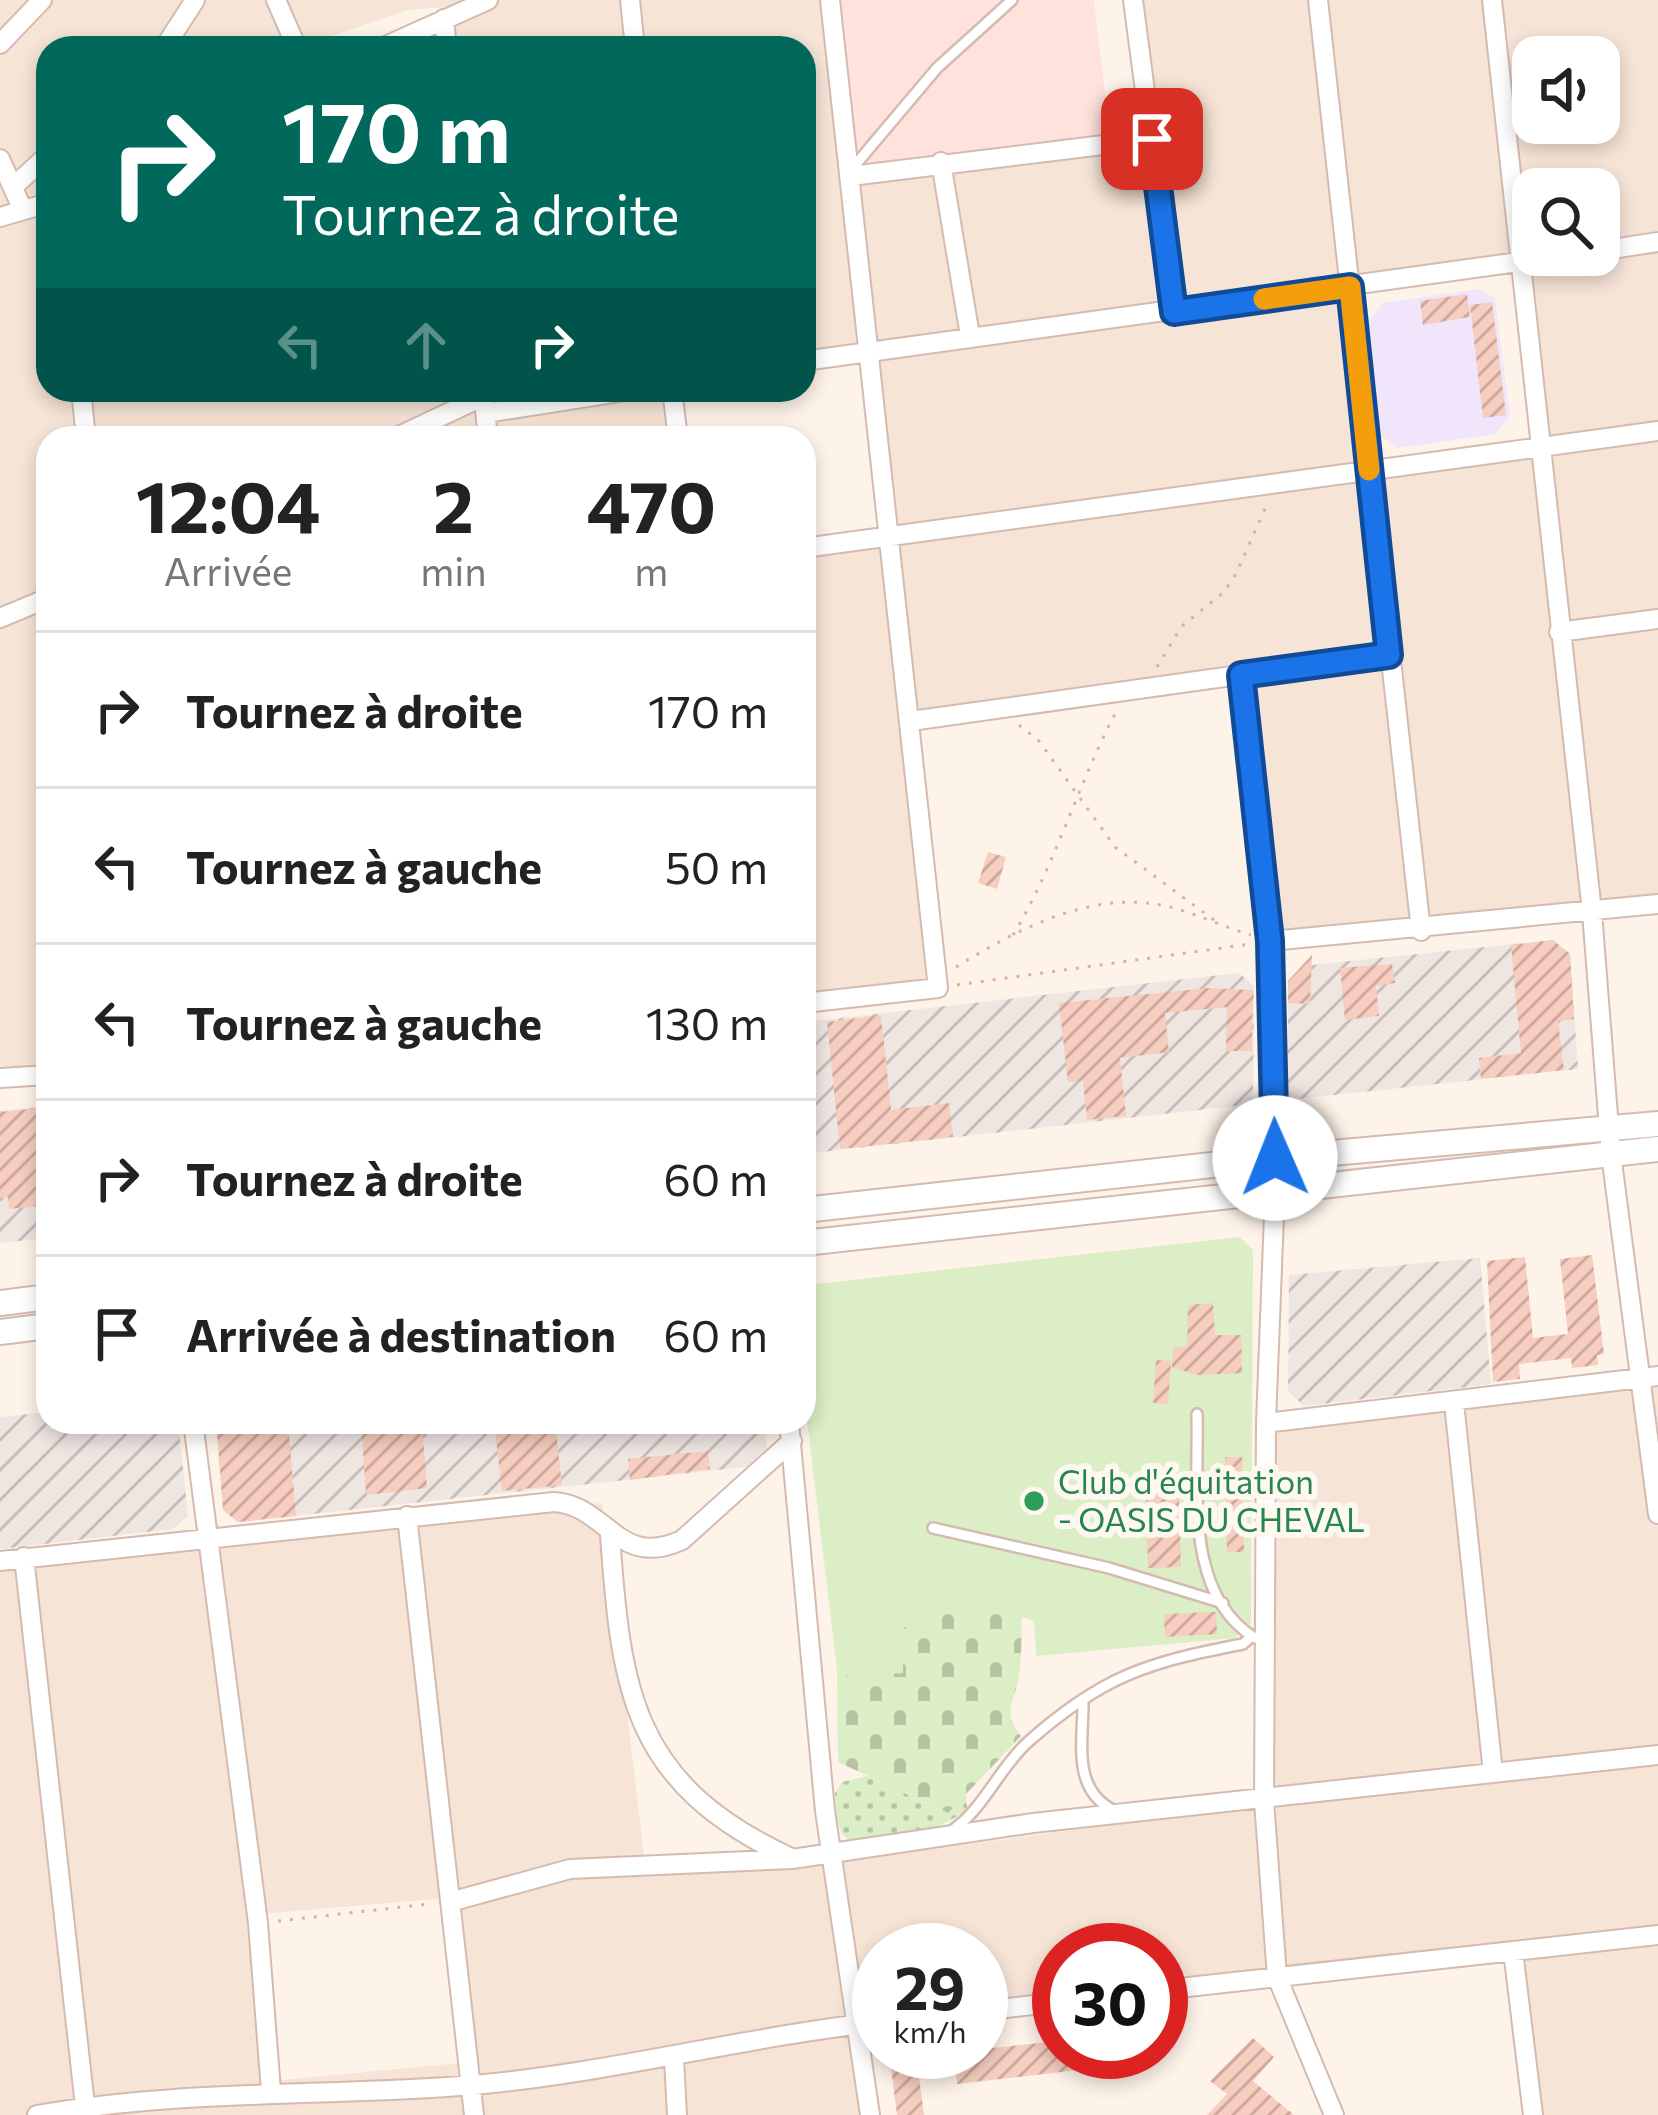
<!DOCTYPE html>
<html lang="fr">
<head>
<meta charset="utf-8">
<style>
	body { margin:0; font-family:Commissioner,sans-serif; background:#f2f2f2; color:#222; height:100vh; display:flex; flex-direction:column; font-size:45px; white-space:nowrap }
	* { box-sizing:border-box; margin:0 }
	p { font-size:39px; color:#767676 }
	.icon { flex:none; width:66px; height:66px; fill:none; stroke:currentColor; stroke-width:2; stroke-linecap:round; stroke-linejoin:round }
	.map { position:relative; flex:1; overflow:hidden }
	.sheet { position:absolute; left:36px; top:426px; width:780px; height:1008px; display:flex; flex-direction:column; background:#fff; border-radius:36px; box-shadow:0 6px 18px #0003 }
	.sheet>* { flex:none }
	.banner { position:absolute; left:36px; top:36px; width:780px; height:366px; border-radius:36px; box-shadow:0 6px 18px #0003; background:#00695c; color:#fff; overflow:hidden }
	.fabs { position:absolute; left:1512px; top:36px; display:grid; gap:24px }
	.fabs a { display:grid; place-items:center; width:108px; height:108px; border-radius:24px; background:#fff; box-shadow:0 6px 18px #0003; font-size:60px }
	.speed { position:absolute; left:852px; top:1923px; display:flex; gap:24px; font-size:60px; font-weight:700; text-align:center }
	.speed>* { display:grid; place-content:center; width:156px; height:156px; border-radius:50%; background:#fff; box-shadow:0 6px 18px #0003; line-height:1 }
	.speed small { font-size:30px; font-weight:400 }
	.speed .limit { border:18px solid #d22; background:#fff; color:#111 }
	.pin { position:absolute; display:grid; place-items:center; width:102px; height:102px; color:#fff; margin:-51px; border-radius:24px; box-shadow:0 6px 18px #0006 }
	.me { position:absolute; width:132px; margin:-66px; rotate:359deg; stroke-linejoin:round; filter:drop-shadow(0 0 9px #0008) }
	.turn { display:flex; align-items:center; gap:42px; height:252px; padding:0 48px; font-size:54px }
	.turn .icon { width:156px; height:156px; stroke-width:2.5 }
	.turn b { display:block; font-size:84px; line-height:102px }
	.lanes { display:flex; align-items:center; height:114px; padding:0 48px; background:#0003; justify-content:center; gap:60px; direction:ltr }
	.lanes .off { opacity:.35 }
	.eta { display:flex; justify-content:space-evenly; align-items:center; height:204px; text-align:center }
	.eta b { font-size:72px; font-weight:700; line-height:84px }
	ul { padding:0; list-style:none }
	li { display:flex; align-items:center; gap:36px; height:156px; padding:0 48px; border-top:3px solid #e0e0e0 }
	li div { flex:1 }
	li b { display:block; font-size:45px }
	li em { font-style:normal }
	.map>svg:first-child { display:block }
	.residential { fill:#f6e4d6; fill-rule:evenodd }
	.commercial { fill:#ffe2dc }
	.industrial { fill:url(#industrial-furrows) }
	.education { fill:#f0e5fb }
	.grass { fill:url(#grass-dots) }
	.cemetery { fill:url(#cemetery-stones) }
	.garden { fill:#dbeec5 }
	.building { fill:url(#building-hatch) }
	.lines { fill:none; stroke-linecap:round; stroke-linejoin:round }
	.service-casing { stroke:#d4bbb0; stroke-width:14 }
	.minor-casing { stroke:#d4bbb0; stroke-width:22 }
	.tertiary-casing { stroke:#d4bbb0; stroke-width:28 }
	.path { stroke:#dbb0a0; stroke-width:3; stroke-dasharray:3 9; stroke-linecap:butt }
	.service { stroke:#fff; stroke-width:9 }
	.minor { stroke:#fff; stroke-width:18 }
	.tertiary { stroke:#fff; stroke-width:24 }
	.route-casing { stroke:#114b97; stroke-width:30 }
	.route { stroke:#1a73e8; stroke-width:21 }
	.slow { stroke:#f59e0b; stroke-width:21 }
	.leisure-dot { fill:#2e9e5b; stroke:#fff8f1; stroke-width:4.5 }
	.labels { text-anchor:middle; stroke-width:12; stroke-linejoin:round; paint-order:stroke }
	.leisure-label { font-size:33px; fill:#27864d; stroke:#fff8f1; text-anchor:start }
</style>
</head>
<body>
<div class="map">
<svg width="1658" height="2115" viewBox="0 0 1658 2115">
	<defs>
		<pattern id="industrial-furrows" width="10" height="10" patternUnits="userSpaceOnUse" patternTransform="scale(3)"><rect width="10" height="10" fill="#efe6e2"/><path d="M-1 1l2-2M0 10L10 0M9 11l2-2" fill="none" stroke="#c7bdb9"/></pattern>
		<pattern id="grass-dots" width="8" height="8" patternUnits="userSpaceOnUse" patternTransform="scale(3)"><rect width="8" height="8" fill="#dbeec5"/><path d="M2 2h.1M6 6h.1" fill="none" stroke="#b7c4a2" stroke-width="1.8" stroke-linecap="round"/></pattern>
		<pattern id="cemetery-stones" width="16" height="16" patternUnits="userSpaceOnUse" patternTransform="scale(3)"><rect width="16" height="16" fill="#dbeec5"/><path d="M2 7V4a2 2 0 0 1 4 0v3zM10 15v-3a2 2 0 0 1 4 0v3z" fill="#b7c4a2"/></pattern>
		<pattern id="building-hatch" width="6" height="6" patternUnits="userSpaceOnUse" patternTransform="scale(3)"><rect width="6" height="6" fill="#f6cdbe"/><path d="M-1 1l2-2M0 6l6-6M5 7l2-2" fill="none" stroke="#cca99c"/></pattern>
	</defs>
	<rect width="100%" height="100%" fill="#fef3e9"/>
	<path class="residential" d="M0,0H834L852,170L1151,132L1135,0H1658V904L1270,941L1242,676L911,721L939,985L804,999V548L890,537L870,350L804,361V48H385L471,5L408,10L296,48H48V390H672L678,438H48V1085L0,1089ZM1533,57H1599V123H1533ZM1533,189H1599V255H1533ZM1519,262L1539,448L1370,471L1350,287Z
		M1658,1386V2115H1534L1521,1953L1161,1998V1950H1059V2011L981,2021V1950H879V2034L855,2038L863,2115H0V1565L602,1503L646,1872L790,1868L1269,1804L1275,1425ZM446,1898L460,2063L261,2082L247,1915Z"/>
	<path class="commercial" d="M834,0H1094L1110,137L852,171Z"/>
	<path class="industrial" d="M1553,940L1570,954L1578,1069L1288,1100V981L1302,966Z
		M1239,973L1254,986L1253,1104L804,1154V1022Z
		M48,1106V1238L0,1243V1111Z
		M1480,1258L1491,1384L1304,1406L1288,1391L1289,1275Z
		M48,1412V1422H178L188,1516L173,1529L0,1549V1417Z
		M216,1422H764L767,1448L755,1466L238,1522L223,1510Z"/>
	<path class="education" d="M1479,289L1495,298L1510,416L1495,434L1397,448L1381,436L1369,320L1383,303Z"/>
	<path class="grass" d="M868,1776L947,1813L966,1794L967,1808C949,1828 872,1854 848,1839C835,1831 836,1807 835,1793L842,1782Z"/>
	<path class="cemetery" d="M949,1607H994L1022,1617C1021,1636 1022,1656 1019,1675C1015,1702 1001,1710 1021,1736L948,1813L838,1762L837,1669L850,1678L903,1628Z"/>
	<path class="garden" d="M1240,1237L1253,1250L1251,1622L1235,1638L1036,1656L1034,1621C979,1602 957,1604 904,1628L903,1673L850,1678L837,1669L804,1395L807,1285Z"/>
	<path class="building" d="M1467,294L1470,317L1423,325L1420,301Z
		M1492,302L1506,415L1483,418L1470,305Z
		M988,852L1006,857L997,889L978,883Z
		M1553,940L1570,954L1574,1019L1558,1021L1564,1070L1481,1079L1479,1058L1521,1053L1511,945Z
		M1312,955L1310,1004L1288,1003V981Z
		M1392,964L1395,983L1376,986L1379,1016L1345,1020L1340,968Z
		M1208,988L1253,990L1252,1051H1226L1227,1007L1165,1013L1169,1052L1120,1058L1126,1116L1087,1120L1083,1080L1068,1082L1059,1003Z
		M881,1015L891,1110L949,1103L953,1137L840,1149L827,1022Z
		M48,1107V1205L9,1209L8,1197L0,1198V1112Z
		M1592,1255L1604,1354L1597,1355L1598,1365L1572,1368L1571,1358L1519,1364L1520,1379L1493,1382L1487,1261L1525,1257L1533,1338L1568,1334L1560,1259Z
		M1213,1303L1215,1335H1241L1242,1373L1197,1375L1172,1367L1173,1348L1187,1346L1188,1305Z
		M1156,1360L1171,1361L1168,1404L1153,1403Z
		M361,1422H422L427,1488L366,1495Z
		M494,1422H555L562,1485L502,1491Z
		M288,1423L296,1516L238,1522L223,1510L217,1431Z
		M708,1451L710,1469L630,1480L628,1459Z
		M1225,1457H1242L1244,1552H1227Z
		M1178,1469L1181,1567L1148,1568L1145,1470Z
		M1216,1612L1217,1634L1165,1637L1164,1614Z
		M1253,2038L1274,2057L1253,2081L1294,2115H1207L1227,2094L1210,2081Z
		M1059,2041V2052H1094L1096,2068L957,2084L954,2052Z
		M917,2062L924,2115H897L891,2066Z"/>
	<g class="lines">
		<defs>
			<path id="service" d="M851,170L937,68L1012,0
				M1197,1414C1199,1486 1183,1594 1255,1638
				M933,1528L1109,1568L1223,1603
				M1083,1703C1083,1743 1072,1789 1113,1810
				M950,1832C985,1808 998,1769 1028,1742C1102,1676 1148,1662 1243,1644L1252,1636"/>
			<path id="minor" d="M276,0L297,48
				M630,0L635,48
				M1133,0L1174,312
				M1318,0L1421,931
				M1492,0L1592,912L1611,1154L1658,1514
				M444,19L447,48
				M0,44L42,0
				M164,48L195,0
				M381,48L488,0
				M0,159L22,208
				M941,162L970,336
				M851,176L1152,139
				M13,187L48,155
				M0,217L48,203
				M1599,251L1658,242
				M804,361L1569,255
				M81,390L86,438
				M672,390L678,438
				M484,401L488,438
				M486,413L632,390
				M395,438L484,396
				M804,548L1658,431
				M0,618L48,598
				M1559,632L1658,619
				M1242,675L1270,941L1275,1158
				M911,721L1389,654
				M1270,941L1658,904
				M804,1003L938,988L830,0
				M0,1078L48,1075
				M1275,1189L1266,1423L1264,1801L1277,1977L1334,2115
				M1454,1403L1493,1773
				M193,1422L258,1923L271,2091
				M789,1422L825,1811L870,2115
				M1266,1423L1658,1376
				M407,1516L474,2115
				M610,1535C621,1693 633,1784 789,1857
				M24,1557L86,2115
				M0,1561L554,1502C607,1505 618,1570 682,1540L792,1441
				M450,1902L570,1869L792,1859L1033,1823L1658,1755
				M1513,1951L1533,2115
				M1161,1990L1658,1935
				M981,2011L1059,2002
				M674,2059L677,2115
				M37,2115C182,2089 328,2097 474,2085C610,2073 743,2037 879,2022"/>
			<path id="tertiary" d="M804,1210L1275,1158L1658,1124
				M804,1243L1658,1149
				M0,1303L48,1297
				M0,1332L48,1326"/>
		</defs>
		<use href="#service" class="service-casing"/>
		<use href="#minor" class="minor-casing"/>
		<use href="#tertiary" class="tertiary-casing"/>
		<path class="path" d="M1157,667L1182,626L1224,592L1236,574L1267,504
			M1019,725L1039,741L1115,847L1218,923
			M1013,935C1055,866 1077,786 1115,714
			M956,967C1018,929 1094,888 1170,907C1197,914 1224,927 1251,935
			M957,985L1250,944
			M278,1921L429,1904"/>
		<use href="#service" class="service"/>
		<use href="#minor" class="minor"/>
		<use href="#tertiary" class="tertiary"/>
	</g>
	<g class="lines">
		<defs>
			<path id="route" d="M1152,139L1174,312L1350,287L1389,655L1241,675L1270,941L1275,1158"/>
		</defs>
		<use href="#route" class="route-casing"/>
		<use href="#route" class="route"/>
		<path class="slow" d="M1264,299L1350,287L1369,470"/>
	</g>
	<circle class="leisure-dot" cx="1034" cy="1501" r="12"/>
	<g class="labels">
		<g class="leisure-label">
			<text x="1058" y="1494">Club d'équitation<tspan x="1058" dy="38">- OASIS DU CHEVAL</tspan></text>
		</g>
	</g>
</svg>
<div class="fabs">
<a><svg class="icon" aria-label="sound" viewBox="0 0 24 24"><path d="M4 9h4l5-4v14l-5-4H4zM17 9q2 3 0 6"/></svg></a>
<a><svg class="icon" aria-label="search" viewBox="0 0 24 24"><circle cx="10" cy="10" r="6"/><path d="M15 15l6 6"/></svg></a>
</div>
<div class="speed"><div>29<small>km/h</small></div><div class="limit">30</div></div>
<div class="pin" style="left:1152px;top:139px;background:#d93025"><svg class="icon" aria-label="arrive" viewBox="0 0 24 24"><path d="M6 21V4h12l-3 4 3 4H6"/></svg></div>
<svg class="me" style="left:1275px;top:1158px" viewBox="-20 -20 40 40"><circle r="19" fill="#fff"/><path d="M0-13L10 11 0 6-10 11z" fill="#1a73e8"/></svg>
<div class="banner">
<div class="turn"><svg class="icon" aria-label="right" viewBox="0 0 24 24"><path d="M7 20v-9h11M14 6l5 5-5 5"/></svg><div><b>170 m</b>Tournez à droite</div></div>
<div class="lanes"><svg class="icon off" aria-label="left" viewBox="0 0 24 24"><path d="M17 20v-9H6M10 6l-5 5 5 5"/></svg><svg class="icon off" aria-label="ahead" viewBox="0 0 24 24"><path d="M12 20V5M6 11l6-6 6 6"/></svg><svg class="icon" aria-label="right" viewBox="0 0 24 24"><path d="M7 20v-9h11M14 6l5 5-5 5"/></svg></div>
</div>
<section class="sheet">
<div class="eta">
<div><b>12:04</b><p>Arrivée</p></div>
<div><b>2</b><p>min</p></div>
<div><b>470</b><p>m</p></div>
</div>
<ul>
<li><svg class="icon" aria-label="right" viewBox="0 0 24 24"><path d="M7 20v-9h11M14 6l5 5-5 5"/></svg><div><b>Tournez à droite</b></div><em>170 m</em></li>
<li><svg class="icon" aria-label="left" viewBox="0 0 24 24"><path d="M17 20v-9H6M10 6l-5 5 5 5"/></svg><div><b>Tournez à gauche</b></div><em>50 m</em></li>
<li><svg class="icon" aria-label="left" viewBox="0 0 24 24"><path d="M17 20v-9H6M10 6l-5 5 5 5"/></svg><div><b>Tournez à gauche</b></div><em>130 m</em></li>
<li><svg class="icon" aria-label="right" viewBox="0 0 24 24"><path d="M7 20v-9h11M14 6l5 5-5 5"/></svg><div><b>Tournez à droite</b></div><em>60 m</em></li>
<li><svg class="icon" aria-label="arrive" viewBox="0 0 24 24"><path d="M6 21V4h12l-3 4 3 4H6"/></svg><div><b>Arrivée à destination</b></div><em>60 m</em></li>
</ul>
</section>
</div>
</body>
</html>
